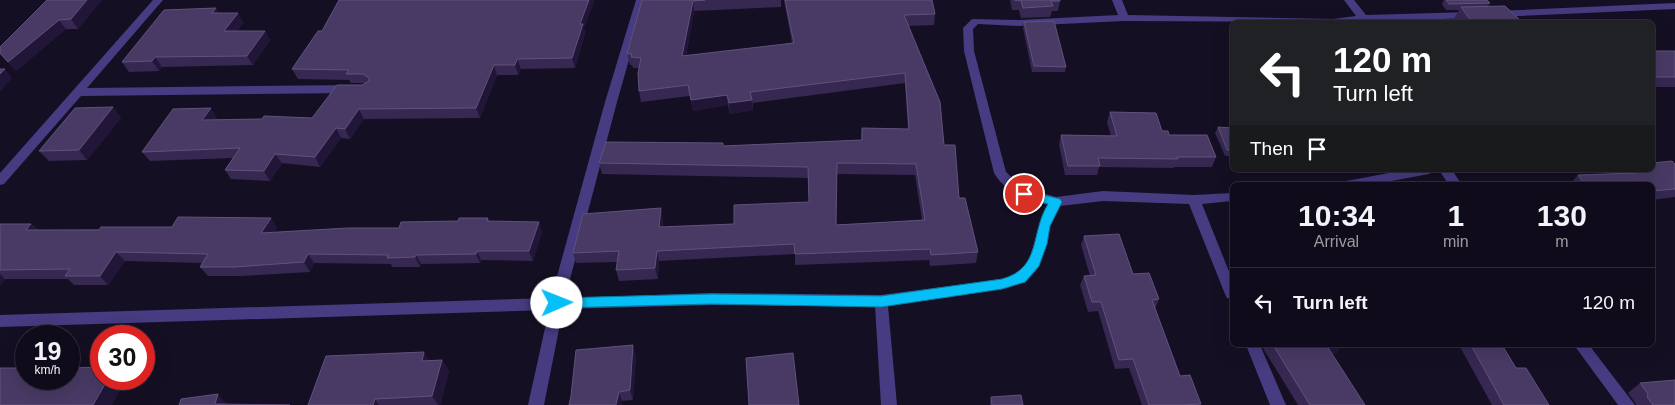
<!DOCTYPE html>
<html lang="en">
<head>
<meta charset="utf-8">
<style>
	body { margin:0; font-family:Helvetica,sans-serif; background:#1e1927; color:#f1f3f6; height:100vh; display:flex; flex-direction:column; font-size:19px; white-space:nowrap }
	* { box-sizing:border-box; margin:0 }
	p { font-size:16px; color:#9c9ba2 }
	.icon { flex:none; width:28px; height:28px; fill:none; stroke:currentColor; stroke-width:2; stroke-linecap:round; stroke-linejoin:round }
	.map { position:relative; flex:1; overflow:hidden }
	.side { position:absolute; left:1230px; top:182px; width:425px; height:165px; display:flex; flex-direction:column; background:#100b1a; border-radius:8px; box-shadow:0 5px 20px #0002,0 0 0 1px #302b39 }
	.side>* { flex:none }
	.banner { position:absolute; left:1230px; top:20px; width:425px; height:152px; border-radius:8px; box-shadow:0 5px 20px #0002,0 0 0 1px #302b39; background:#202124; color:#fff; overflow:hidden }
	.speed { position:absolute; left:15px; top:325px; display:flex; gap:10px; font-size:25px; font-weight:700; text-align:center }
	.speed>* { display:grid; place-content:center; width:65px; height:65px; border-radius:50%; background:#100b1a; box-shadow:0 5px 20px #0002,0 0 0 1px #302b39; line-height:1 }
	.speed small { font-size:12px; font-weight:400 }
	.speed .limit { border:8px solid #d22; background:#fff; color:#111 }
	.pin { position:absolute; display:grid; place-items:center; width:42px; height:42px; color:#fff; margin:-21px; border:2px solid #fff; border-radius:50%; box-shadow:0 1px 5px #0007 }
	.me { position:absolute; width:55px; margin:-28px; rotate:89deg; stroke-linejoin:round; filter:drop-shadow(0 0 4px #0008) }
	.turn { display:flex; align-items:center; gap:18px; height:105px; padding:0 20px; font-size:22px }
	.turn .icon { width:65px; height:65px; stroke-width:2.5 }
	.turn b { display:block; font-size:35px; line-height:42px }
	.then { display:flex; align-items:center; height:48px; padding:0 20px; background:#0003; gap:10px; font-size:19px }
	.eta { display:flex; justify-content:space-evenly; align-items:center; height:85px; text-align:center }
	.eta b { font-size:30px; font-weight:600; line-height:35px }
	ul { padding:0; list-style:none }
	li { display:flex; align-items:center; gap:15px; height:70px; padding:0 20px; border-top:1px solid #302b39 }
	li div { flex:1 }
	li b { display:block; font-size:19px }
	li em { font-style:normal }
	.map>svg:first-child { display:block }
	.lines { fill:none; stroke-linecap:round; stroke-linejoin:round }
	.minor { fill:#473b81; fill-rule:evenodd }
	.wall { fill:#362851; fill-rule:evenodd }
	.shaded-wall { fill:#211637 }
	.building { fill:#483a64; stroke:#5f527c; fill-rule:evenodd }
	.route { fill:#06bff6; stroke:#047ca0 }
</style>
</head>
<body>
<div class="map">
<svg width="1675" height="405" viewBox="0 0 1675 405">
	<rect width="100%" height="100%" fill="#150f23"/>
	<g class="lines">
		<path class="minor" d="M153,0H163L87,88L351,85L357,89L351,93L81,96L4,184L0,185V173Z
			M636,0H646L617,102L565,298L711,293L881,295L1002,279C1041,268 1029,235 1048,205C1025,199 1006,193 994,173L964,51L963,28L972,19L1019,20L1118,15L1112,0H1122L1128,15L1333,19L1356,16L1344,0H1354L1366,15L1471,12L1476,15L1471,18L1352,22L1124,21L1019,26L978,24L973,29L974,51L1006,172L1022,187L1056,197L1103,191L1194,195L1232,193V201L1202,204L1232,279V299L1227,298L1225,294L1189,204L1103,201L1060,206L1051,223L1041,261L1036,271L1026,282L1002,289L888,306L897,405H881L875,306L711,305L563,309L544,405H528L549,310L0,327V315L551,298L605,102Z
			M1675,3V9L1496,17L1491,14L1496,11Z
			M1405,170H1435L1429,174L1370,185H1340L1346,181Z
			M1439,170H1452L1462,185H1449Z
			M1246,345H1260L1286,405H1270Z
			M1574,345H1589L1635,405H1618Z"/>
	</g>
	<path class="wall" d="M102,0L78,29H66L16,71L0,54V47Z
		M642,0H781V7L694,11L686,56L792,43L784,0H932L935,14L934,25L908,26L959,198L978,252L976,263L930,266L929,260L795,265V254L659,261L658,279L619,281L616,270L617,262L576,263L573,253L663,219L662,227L734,224L809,202L808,178L602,174L599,163L723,146L861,140L862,128L908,129L905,83L753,103V110L730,114L728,105L693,111L690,96L641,102L639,91V68H633L632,65H630L627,54ZM837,174L915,175L922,220L836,225Z
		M1010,0H1060V1L1058,11H1052L1050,17L1021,18L1019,10H1012Z
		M1444,0H1487L1490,3L1488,6L1522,22H1455L1453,20L1459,10H1446L1442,4Z
		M219,13H238L243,23L237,31H265L270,40L253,65L162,67L159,71L129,72L122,62Z
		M1024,22L1066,67L1065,72H1032L1023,28Z
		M584,29L585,34L575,68L521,69L518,75H497L480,118L364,119L350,139L341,138L320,167L282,163L270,181L231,179L225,170L233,158L150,161L142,152L217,118L216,120L312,118L365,83H351L349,80L298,79L292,69Z
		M1652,51H1675V87H1652Z
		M113,107L121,118L87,160L49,161L39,151Z
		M1110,112L1162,131L1216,157L1212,167H1174V168L1099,167L1097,175H1065L1059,144L1061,135L1111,136L1107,122Z
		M1218,127L1232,128V156H1225L1215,133Z
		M1675,164V197L1652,200V185H1571L1570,184L1578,175L1621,173L1624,170H1652Z
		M488,218L489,221L542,231L533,261L481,260L480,263L421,264L420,267H392L391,264L314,263L310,272L242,276H208L200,267L202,263L125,261L108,285H74L68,279H5L0,286V224H31L38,230L277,227L274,233L399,228L458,221Z
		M1084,236L1133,274L1159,299L1155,309L1180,376L1201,404L1200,405H1142L1129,368L1115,369L1098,311L1088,312L1080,285L1084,276H1090L1081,245Z
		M1261,345H1342L1336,353L1331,354L1365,405H1298Z
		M1459,345H1502L1516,368L1549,405H1492Z
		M636,355L633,400L569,405Z
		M430,360H442L449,371L440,405H308Z
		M1640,383L1675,405H1636V404L1628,393Z
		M991,397L1023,405H990V402Z"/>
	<path class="shaded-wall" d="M87,0H102L78,29L71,19Z
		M589,0H595L584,29L585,34L575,68L572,58L580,24Z
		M693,1L694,11L684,67L682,56Z
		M216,8L221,17L212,13Z
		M238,13L243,23L229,41L224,31Z
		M59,20L66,29L16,71L8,62Z
		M265,31L270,40L253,65L247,56Z
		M155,57L162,67L159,71L152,61Z
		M517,59L521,69L518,75L515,65Z
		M494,65L497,75L480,118L476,108Z
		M5,69L12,78L0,92V74Z
		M727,95L728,105L693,111L691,100Z
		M752,100L753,110L730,114L729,103Z
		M113,107L121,118L87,160L79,150Z
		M211,108L217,118L209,130L202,120Z
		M359,109L364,119L350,139L345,129Z
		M336,128L341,138L320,167L315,157Z
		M275,154L282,163L270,181L264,171Z
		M661,208L663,219L661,238L659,227Z
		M271,218L277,227L268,243L261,233Z
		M539,222L542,231L533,261L529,251Z
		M31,224L40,233L26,230Z
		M477,251L481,260L480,263L476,254Z
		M657,251L659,261L658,279L655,268Z
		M116,252L125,261L108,285L100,276Z
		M308,254L314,263L310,272L304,262Z
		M416,255L421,264L420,267L415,257Z
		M0,274L5,279L0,286Z
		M633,345L636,355L633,400L630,390Z
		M1333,345H1342L1336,353L1320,356L1327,346Z
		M424,352L431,363L422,361Z
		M442,360L449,371L440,405H438L432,396Z
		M108,379H127L112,405H93Z
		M619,392L622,401V405H616Z
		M218,394L228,405L215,404Z
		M375,399L379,405H373Z"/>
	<path class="building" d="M47,0H87L71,19L59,20L8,62L0,53V47Z
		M339,0H589L580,24H583L572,58L517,59L515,65H494L476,108L359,109L345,129L336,128L315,157L275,154L264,171L225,170L240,148L142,152L173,109L211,108L202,120L262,119L264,116L312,118L337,85H362L369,81V78L363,74H346L349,70L292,69L318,31H322Z
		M642,0H705L693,1L682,56L794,43L785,0H932L935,14L904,15L940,102L944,145H955L959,198H965L978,252L931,255L930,249L795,254L794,244L657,251L655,268L616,270L619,251L573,253L583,214L661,208L659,227L734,224V205L809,202L808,167L599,163L606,142L723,143V146L862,140V128L909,129L905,73L750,92L752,100L729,103L727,95L691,100L688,85L639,91L638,73L641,58L631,57L632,54H627ZM837,163L916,164L925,220L836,225Z
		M1014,0H1060V1H1051L1053,6L1023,8L1021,0Z
		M1446,0H1487L1490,3L1449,4Z
		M1505,6L1522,22H1472L1461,7Z
		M216,8L212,13H238L224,31H265L247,56L155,57L152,61L122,62L164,10Z
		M1054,21L1066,67L1034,66L1024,22Z
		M1652,51H1675V77H1652Z
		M0,69H5L0,74Z
		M113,107L79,150L39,151L75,108Z
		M1110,112L1156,113L1162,131H1168L1169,135H1207L1216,157H1177L1178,159L1098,158L1100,166H1068L1061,135L1117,136Z
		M1218,127L1232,128V150H1227Z
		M1672,161L1675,164V189L1652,191V185H1585L1578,175L1637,173L1634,170H1652V163Z
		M178,217L271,218L261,233L348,228H399L401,222L458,221L459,218H488L487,221L539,222L529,251H477L476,254L416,255L415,257L387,258L388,255L308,254L304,262L235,267H200L208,254L116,252L100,276H65L70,269L0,270V224H31L26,230H99L101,227H172Z
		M1119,234L1133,274L1149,273L1159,299L1152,300L1180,376L1190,375L1201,404L1181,405H1149L1133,359L1119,360L1101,302H1092L1084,276L1096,275L1084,236Z
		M633,345L630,390L619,392L616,405H569L571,396L576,350Z
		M1273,345H1333L1327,346L1365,405H1310Z
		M1471,345H1502L1516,368H1526L1549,405H1504Z
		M424,352L422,361L442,360L432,396L375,399L373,405H308L326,356Z
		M793,353L799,405H749L746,358Z
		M101,367V379H108L93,405H0V368H26V379H69V368Z
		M1675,380V405H1653L1647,397L1648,394L1640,383Z
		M218,394L215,404L290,405H179L181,399Z
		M1021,395L1023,405H992L991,397Z"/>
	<path class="route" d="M1024,190L1060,199L1062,202L1050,226L1047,244L1039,266L1025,282L1002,289L881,307L711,304L557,308L553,307L551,303L553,299L557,298L711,294L881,296L1002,279C1042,268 1030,233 1048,204L1020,197L1018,194L1020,191Z"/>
</svg>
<div class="speed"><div>19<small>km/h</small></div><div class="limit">30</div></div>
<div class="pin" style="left:1024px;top:194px;background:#d93025"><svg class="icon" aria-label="arrive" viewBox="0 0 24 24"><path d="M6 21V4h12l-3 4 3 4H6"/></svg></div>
<svg class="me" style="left:557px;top:303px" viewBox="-20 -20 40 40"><circle r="19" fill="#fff"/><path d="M0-13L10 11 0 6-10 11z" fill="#06bff6"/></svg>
<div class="banner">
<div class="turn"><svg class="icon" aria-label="left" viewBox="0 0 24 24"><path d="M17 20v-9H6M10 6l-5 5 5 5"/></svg><div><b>120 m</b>Turn left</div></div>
<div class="then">Then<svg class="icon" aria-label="arrive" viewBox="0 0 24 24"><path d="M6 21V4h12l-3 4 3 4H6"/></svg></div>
</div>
<section class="side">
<div class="eta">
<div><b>10:34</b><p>Arrival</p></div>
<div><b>1</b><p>min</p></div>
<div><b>130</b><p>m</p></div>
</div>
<ul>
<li><svg class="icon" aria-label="left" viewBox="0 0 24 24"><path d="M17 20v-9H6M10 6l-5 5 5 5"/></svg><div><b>Turn left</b></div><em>120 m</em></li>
</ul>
</section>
</div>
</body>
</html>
